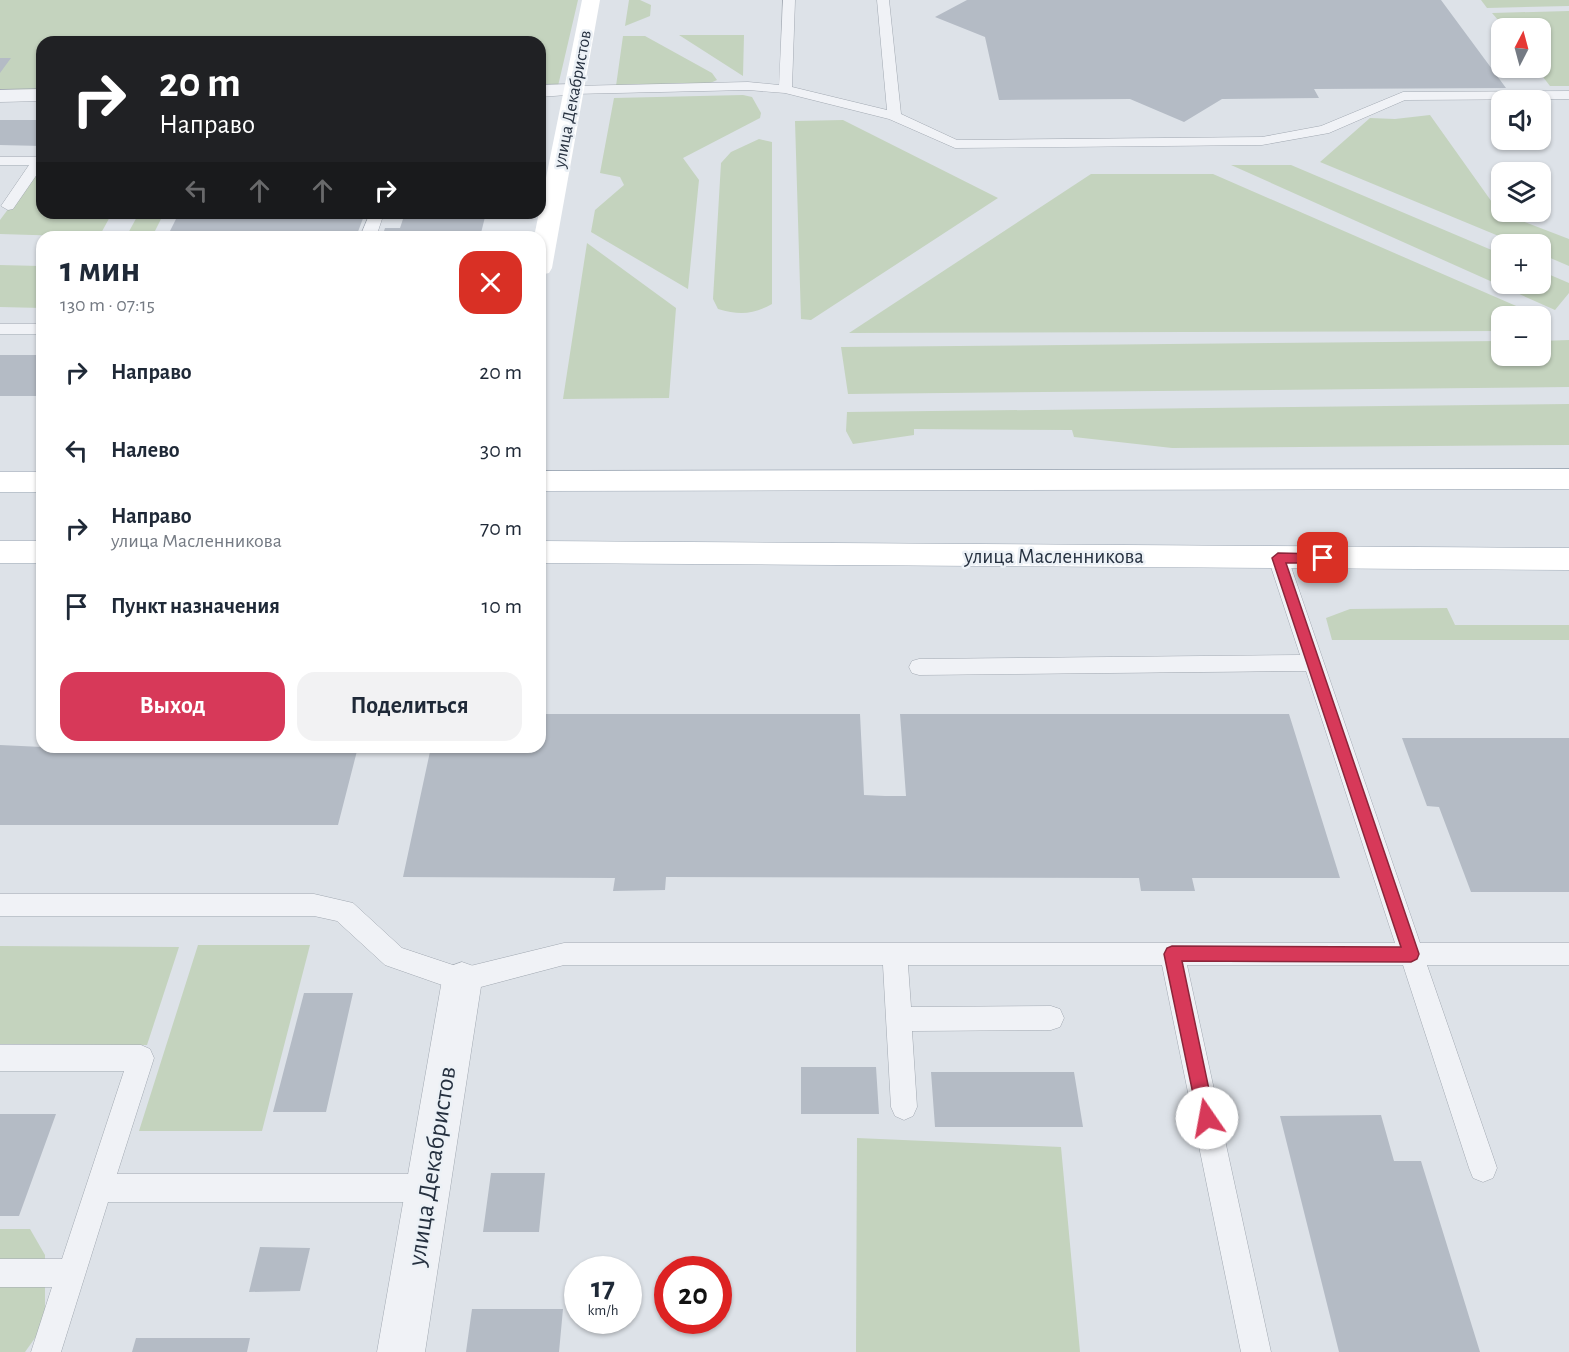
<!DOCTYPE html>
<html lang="ru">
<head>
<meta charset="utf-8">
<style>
	body { margin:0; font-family:"Alegreya Sans",sans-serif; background:#f2f2f3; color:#1f2937; height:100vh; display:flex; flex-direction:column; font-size:22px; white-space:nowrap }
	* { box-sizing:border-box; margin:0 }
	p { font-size:20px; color:#747a83 }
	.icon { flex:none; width:33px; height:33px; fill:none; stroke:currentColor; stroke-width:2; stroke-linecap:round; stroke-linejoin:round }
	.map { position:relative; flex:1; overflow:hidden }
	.side { position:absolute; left:36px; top:231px; width:510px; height:522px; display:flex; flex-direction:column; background:#fff; border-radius:18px; box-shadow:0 2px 4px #0004 }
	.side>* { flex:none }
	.hud { position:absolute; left:36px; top:36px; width:510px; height:183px; border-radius:18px; box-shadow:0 2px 4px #0004; background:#202124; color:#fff; overflow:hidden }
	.needle { width:39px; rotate:6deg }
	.controls { position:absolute; left:1491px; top:18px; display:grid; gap:12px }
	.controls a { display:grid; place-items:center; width:60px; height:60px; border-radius:12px; background:#fff; box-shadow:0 2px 4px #0004; font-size:30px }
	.speed { position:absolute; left:564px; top:1256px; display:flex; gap:12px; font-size:30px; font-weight:700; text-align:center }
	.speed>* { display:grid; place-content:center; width:78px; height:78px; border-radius:50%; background:#fff; box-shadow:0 2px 4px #0004; line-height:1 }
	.speed small { font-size:15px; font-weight:400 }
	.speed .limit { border:9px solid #d22; background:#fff; color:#111 }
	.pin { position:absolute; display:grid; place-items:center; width:51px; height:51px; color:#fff; margin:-26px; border-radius:12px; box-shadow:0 3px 9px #0006 }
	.me { position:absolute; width:66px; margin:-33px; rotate:348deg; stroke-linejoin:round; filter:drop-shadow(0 0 4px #0008) }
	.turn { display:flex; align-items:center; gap:21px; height:126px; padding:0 24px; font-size:27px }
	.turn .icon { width:78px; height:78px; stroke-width:2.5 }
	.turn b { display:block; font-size:42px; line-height:51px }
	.lanes { display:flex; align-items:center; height:57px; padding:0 24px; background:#0003; justify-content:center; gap:30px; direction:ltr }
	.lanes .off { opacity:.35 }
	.round { display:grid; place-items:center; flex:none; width:63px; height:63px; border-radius:18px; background:#f2f2f3 }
	.summary { display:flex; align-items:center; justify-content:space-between; height:102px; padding:0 24px }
	h1 { font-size:36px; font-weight:700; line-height:45px }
	.primary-button { display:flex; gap:12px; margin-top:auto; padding:12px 24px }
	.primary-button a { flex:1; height:69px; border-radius:18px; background:#d73959; color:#fff; font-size:24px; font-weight:700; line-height:69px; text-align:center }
	.primary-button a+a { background:#f2f2f3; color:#1f2937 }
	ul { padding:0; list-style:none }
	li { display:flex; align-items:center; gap:18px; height:78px; padding:0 24px }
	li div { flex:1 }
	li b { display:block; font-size:22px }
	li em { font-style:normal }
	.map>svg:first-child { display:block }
	.green { fill:#c4d3be }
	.building { fill:#b4bbc5 }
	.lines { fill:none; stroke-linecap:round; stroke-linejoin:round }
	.lane-casing { stroke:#a2a9b2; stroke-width:1 }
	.street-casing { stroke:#a2a9b2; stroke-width:1 }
	.primary-casing { stroke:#9ca7b4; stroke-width:1 }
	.lane { fill:#f0f2f6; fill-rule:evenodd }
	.street { fill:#f0f2f6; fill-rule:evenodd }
	.secondary { fill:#fff; fill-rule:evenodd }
	.primary { fill:#fff; fill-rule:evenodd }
	.route { fill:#d73959; stroke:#8c253a; stroke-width:1.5 }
	.labels { text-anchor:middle; stroke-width:5; stroke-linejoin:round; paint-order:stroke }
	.far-street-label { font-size:18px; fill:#263140; stroke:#ecf1f6 }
	.street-label { font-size:21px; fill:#263140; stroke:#ecf1f6 }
	.near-street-label { font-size:26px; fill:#263140; stroke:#ecf1f6 }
</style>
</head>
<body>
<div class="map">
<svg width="1569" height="1352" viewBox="0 0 1569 1352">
	<rect width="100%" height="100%" fill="#dde2e8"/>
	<path class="green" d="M0,0H578L558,86L540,87V42H42V91H0Z
		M629,0H640L651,5L650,16L625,26Z
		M1481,0H1569V6L1487,8Z
		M1569,11V86H1550L1536,68H1540V28H1505L1492,13Z
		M679,35H744L743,76Z
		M623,36H645L712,73L717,80L708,84L616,86Z
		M743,95L752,97L761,113L760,118L683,158L699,180L688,289L591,232L595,210L624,185L620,177L600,173L614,98Z
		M1430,115L1499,212L1569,239V266L1541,254L1540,244H1518L1320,162L1370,118L1395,119Z
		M843,120L998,198L811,320L801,319L795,121Z
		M759,139L772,142V304C752,315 739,315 718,309L713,299L721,163L731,152Z
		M1231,165H1291L1501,254L1502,284H1540L1541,271L1569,283V293L1555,310Z
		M1091,174H1213L1539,316H1502L1501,331L849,333Z
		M32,177H42V213H112L99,237L0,234V220Z
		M139,213H164L152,237H126Z
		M587,243L676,308L669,398L563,399Z
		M42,264V308L0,307V265L40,266Z
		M1569,340V387L848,394L841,347L1501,341L1502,356H1540L1541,341Z
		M1569,404V445L1172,448L1074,437L1072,430L914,429V435L853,444L846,431L847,412Z
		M1447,608L1455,625H1569V640H1332L1326,618L1350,609Z
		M198,945H310L262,1131H139Z
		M0,946L179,947L147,1045L0,1044Z
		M857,1138L1061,1147L1080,1352H856Z
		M0,1229H30L45,1255V1324L25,1352H0Z"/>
	<path class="building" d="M967,0H1441L1506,88L1314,89L1319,98L1222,99L1184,122L1130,99L999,100L985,37L935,17Z
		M0,58H11L0,73Z
		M0,120H42V146L0,145Z
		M179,213H365L356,237H167Z
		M405,213H486L480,237H382L385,228H400Z
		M0,355H42V396H0Z
		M540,714H860L864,795L885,796H906L900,714H1289L1340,878H1192L1195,891H1141L1139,878L666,877L665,890L613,891L615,878L403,877L431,747H540Z
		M1402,738H1569V892H1471L1439,807L1427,806Z
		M0,745L42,747H358L338,825H0Z
		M304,993H353L326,1112H273Z
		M801,1067H876L879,1114H801Z
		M931,1072H1074L1083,1127H935Z
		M0,1114H56L19,1216H0Z
		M1381,1115L1394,1161H1421L1480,1352H1339L1280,1116Z
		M491,1173H545L539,1232H483Z
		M260,1247L310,1248L300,1291L249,1292Z
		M472,1309H563L559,1352H466Z
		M136,1338H250L247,1352H132Z"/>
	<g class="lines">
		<defs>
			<path id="lane" d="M783,0H795L792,87L887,110L877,0H889L901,114L957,140L1262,137L1321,126L1403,92L1569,91V99L1405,100L1329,133L1262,145L955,148L889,119L785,93L748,90L573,94L566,90L573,86L748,82L779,85Z
				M0,157H42V167L13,209L8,210L1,206L29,165H0Z
				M370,213H384L376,237H360Z
				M0,324H42V334H0Z
				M1278,551L1285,553L1288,558L1420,943H1569V965H1427L1497,1168L1493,1178L1483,1182L1473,1178L1469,1168L1403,965H1187L1271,1352H1241L1162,965H908L911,1007L1051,1006L1060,1009L1064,1018L1060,1027L1051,1030L912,1031L917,1107L913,1116L904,1120L895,1116L891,1107L883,965H564L462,992L385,965L337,921L314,916H0V894H314L353,903L402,948L462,968L564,943H1395L1306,671L919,675L912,673L909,667L912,661L919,659L1300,655L1268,558L1271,553Z
				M0,1045H141L150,1049L154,1058L117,1174H428L438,1178L442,1188L438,1198L428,1202H108L61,1352H31L52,1287H0V1259H62L124,1071H0Z"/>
			<path id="street" d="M573,84L580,86L583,90L580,94L540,97V85Z
				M42,89V101L0,102V90Z
				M462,962L476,967L482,980L425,1352H377L442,980L448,967Z"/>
			<path id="primary" d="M1569,469V489L540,491V471Z
				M0,472H42V492H0Z
				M0,541H42V563H0Z
				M540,541L1569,548V570L540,563Z"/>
		</defs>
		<use href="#lane" class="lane-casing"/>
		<use href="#street" class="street-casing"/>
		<use href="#primary" class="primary-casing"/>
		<use href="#lane" class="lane"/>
		<use href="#street" class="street"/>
		<path class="secondary" d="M582,0H600L552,268L549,273L540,275V237H534Z"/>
		<use href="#primary" class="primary"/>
	</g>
	<path class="route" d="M1278,553L1323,554L1329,558L1323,563H1286L1419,954L1417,959L1411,962L1182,961L1215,1118L1213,1124L1207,1126L1201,1124L1198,1118L1164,954L1167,948L1172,946L1401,947L1272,558Z"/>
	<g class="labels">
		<g class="far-street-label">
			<text transform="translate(572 99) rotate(-79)" y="6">улица Декабристов</text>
		</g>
		<g class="street-label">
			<text x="1054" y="563">улица Масленникова</text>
		</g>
		<g class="near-street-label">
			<text transform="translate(431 1166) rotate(-81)" y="9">улица Декабристов</text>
		</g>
	</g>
</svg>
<div class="controls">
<a><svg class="needle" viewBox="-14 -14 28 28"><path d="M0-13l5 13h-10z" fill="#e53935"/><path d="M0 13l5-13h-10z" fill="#747a83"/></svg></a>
<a><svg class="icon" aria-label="sound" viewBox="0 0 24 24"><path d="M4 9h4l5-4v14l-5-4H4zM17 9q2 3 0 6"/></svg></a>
<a><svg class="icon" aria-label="layers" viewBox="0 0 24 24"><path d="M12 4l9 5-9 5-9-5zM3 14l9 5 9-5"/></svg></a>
<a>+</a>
<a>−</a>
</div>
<div class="speed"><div>17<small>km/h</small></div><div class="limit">20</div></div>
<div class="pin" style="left:1323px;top:558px;background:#d93025"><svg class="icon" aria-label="arrive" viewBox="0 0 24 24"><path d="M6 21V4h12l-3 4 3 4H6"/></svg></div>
<svg class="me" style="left:1207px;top:1118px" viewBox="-20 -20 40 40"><circle r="19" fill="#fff"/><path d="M0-13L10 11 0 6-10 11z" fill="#d73959"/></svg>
<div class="hud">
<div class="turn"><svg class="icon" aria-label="right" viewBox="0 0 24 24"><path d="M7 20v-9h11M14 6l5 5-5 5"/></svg><div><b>20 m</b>Направо</div></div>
<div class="lanes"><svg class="icon off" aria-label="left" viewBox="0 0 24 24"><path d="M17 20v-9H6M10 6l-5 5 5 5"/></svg><svg class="icon off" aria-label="ahead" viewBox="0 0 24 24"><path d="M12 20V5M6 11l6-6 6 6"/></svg><svg class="icon off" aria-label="ahead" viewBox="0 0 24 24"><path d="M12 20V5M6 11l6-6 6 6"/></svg><svg class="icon" aria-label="right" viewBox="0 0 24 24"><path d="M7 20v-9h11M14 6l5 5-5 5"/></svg></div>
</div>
<section class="side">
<div class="summary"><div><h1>1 мин</h1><p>130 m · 07:15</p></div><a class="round" style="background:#d93025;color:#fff"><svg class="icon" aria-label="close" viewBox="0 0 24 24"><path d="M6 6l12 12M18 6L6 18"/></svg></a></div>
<ul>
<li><svg class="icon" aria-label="right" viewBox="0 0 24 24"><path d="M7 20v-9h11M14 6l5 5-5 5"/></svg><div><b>Направо</b></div><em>20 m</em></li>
<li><svg class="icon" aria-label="left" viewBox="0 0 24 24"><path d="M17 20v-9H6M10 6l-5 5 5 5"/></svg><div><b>Налево</b></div><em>30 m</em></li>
<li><svg class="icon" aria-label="right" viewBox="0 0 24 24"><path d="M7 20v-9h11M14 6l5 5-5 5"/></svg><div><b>Направо</b><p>улица Масленникова</p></div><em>70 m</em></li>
<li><svg class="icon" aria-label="arrive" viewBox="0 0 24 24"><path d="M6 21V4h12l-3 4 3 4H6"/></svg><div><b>Пункт назначения</b></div><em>10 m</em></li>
</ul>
<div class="primary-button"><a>Выход</a><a>Поделиться</a></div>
</section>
</div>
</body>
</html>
